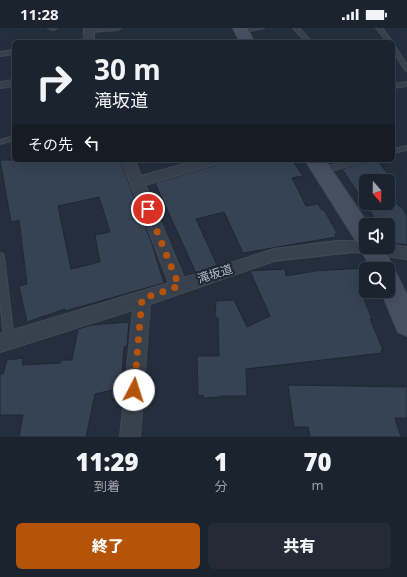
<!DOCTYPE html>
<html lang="ja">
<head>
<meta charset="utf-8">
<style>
	body { margin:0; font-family:"Open Sans","Noto Sans JP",sans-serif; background:#242b36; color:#f1f3f6; height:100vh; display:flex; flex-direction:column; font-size:15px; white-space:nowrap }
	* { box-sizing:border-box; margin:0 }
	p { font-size:13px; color:#a0a4aa }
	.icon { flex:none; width:22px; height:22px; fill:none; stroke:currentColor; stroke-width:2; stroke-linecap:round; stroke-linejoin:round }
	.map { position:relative; height:409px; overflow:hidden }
	.side { display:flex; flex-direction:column; background:#1b232e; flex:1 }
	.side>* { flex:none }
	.hud { position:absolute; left:12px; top:12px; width:383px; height:122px; border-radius:6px; box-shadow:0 4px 16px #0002,0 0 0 1px #39404a; background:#1b232e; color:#f1f3f6; overflow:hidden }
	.needle { width:26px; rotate:160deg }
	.fabs { position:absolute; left:359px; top:146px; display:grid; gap:8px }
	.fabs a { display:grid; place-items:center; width:36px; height:36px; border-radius:6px; background:#1b232e; box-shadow:0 4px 16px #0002,0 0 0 1px #39404a; font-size:20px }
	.pin { position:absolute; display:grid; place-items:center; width:34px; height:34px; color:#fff; margin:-17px; border:2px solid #fff; border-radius:50%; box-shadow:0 1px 4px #0007 }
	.me { position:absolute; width:44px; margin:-22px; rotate:5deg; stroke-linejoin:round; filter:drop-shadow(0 0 3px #0008) }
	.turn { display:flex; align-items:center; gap:14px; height:84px; padding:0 16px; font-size:18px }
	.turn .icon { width:52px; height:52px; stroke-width:2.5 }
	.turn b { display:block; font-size:28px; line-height:34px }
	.then { display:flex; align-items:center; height:38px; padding:0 16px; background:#0003; gap:8px; font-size:15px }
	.eta { display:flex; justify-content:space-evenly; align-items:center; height:68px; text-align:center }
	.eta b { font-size:24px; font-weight:800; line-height:28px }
	.action { display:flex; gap:8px; margin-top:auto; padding:8px 16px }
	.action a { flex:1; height:46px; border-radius:6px; background:#b45309; color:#fff; font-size:16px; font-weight:800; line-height:46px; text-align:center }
	.action a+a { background:#242b36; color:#f1f3f6 }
	.status { display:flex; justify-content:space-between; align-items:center; height:28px; padding:0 20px; background:#1b232e; direction:ltr }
	.status svg { height:11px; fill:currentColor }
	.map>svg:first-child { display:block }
	.building { fill:#364354; stroke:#1f2835; fill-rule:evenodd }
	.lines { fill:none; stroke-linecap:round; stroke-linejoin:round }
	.lane-casing { stroke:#414a57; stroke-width:2 }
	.street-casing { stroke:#414a57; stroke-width:2 }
	.secondary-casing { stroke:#414a57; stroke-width:2 }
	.lane { fill:#38414e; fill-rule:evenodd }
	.street { fill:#38414e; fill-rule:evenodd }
	.secondary { fill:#465061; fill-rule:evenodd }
	.route { stroke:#b45309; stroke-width:7; stroke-dasharray:0 12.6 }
	.labels { text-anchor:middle; stroke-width:4; stroke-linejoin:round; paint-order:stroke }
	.street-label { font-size:12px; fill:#b4bcc9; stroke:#1d2633 }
</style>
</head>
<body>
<div class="status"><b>11:28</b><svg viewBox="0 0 49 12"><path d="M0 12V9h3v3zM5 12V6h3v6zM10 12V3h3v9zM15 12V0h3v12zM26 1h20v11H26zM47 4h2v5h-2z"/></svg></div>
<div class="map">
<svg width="407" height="409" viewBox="0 0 407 409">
	<rect width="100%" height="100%" fill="#242f3e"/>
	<path class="building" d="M0,132H120L152,216L164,255L65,283V281L27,294L19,258L27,256L19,192L11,194ZM99,169L110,204L95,207L100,234L71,241L58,178Z
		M222,132H292L303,148L292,150L306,178L318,176L322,182H324L337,205L335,206L336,209L243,225L224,184L196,191L217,237L196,245L155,155L219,136Z
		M364,132H377L391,150L379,153H366V175H388V164L399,178H401L407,188V217L391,215L388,210V197H380L378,195L342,141L362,135Z
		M366,240V265L362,266L372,291H370L383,322H381L382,325L246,341L247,368H220L219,369L204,370L203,367L198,368L197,328H219L218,290L215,289L216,273L234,272L247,299L270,288L250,243L285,241L286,248L315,243Z
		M129,294L127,318L124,319L121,360L95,366L86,409H19L23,387H0V346H3L7,332L23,330L22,337L60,335L61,332H72L78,301L92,297Z
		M288,357L407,359V390H395L401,409H310L308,399H294Z"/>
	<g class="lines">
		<defs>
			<path id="lane" d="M48,0H57L54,2Z
				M96,0H121L118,2L89,4L86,2Z
				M251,0H264L242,5L239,3Z
				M293,0H299L312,14H306Z
				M376,0H382L393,14H387Z
				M393,17L395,18L407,37V43L405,42L393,23Z
				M14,22V26L0,28V24Z
				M407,54V58L393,60V56Z
				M14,108V112L0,116V112Z
				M407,118V122L393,125V121Z
				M351,132H363L362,134L321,146L317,143L318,141Z
				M0,225L3,226L4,228L14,312L12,315L9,317L6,315L4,312L0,270Z"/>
			<path id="street" d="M84,0H94V14H84Z
				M14,52V58L0,60V54Z
				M121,132H135L141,148L198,132H221L219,135L145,157L184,250L274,221L336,213H366V219H388V216L407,219V231L354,224L274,233L150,276L140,409H120L133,282L0,324V306L169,255Z"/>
			<path id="secondary" d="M233,0H247L254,14H240Z
				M305,132H325L369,197H366V219H383L407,267V308L398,304L381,263H388V241H371L360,219L361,217L358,216Z"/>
		</defs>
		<use href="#lane" class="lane-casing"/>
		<use href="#street" class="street-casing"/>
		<use href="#secondary" class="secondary-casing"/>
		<use href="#lane" class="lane"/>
		<use href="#street" class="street"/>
		<use href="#secondary" class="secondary"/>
	</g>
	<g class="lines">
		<path class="route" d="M134,362L142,271L179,258L148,181"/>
	</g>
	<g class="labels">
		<g class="street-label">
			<text transform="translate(215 246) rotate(-18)" y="4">滝坂道</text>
		</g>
	</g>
</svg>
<div class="fabs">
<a><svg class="needle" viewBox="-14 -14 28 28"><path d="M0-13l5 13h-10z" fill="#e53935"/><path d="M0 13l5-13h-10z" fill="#a0a4aa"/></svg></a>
<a><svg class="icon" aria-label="sound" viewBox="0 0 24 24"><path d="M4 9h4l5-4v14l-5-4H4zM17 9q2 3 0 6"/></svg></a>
<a><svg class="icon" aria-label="search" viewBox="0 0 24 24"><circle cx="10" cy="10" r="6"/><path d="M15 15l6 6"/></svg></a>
</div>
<div class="pin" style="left:148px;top:181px;background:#d93025"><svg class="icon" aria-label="arrive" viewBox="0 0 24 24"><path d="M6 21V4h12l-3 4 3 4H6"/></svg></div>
<svg class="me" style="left:134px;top:362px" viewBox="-20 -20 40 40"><circle r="19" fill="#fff"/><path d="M0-13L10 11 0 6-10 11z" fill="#b45309"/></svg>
<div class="hud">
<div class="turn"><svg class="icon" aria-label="right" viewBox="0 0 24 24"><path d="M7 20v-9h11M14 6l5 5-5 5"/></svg><div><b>30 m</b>滝坂道</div></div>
<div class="then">その先<svg class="icon" aria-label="left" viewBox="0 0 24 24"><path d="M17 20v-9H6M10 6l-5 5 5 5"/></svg></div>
</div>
</div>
<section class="side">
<div class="eta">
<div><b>11:29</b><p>到着</p></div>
<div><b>1</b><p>分</p></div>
<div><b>70</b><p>m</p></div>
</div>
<div class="action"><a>終了</a><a>共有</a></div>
</section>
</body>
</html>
